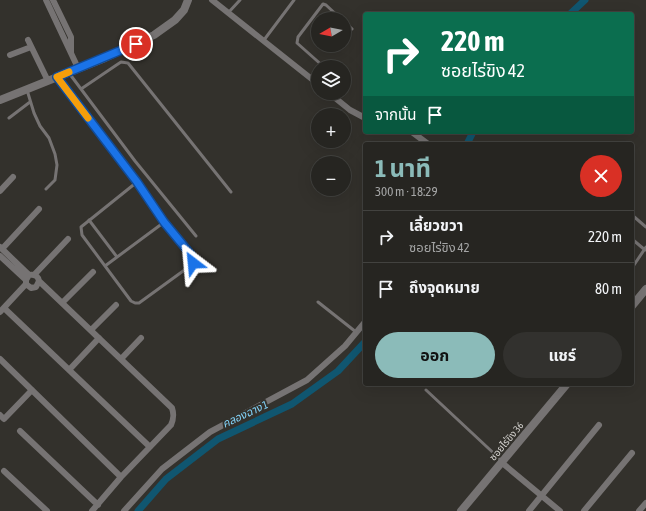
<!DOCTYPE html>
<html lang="th">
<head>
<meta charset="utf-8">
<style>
	body { margin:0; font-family:"Asap Condensed","Noto Sans Thai",sans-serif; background:#32312e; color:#f1f3f6; height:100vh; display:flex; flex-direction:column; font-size:15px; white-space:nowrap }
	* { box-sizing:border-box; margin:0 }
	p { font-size:13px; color:#a4a5a5 }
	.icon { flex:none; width:22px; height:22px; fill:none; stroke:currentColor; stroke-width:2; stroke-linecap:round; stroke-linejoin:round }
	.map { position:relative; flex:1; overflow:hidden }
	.panel { position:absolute; left:363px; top:142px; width:271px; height:244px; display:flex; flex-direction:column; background:#262521; border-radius:4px; box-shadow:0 4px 16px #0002,0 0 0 1px #42423f }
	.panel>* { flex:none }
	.guide { position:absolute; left:363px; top:12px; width:271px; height:122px; border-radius:4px; box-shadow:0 4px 16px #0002,0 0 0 1px #42423f; background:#0b6e4f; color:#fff; overflow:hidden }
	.needle { width:26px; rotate:260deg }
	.buttons { position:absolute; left:311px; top:12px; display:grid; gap:8px }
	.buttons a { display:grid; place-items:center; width:40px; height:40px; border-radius:50%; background:#262521; box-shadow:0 4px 16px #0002,0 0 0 1px #42423f; font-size:20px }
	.pin { position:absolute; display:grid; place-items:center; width:34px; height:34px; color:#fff; margin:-17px; border:2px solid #fff; border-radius:50%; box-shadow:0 1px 4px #0007 }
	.me { position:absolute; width:44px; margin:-22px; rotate:331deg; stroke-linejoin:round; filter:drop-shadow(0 0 3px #0008) }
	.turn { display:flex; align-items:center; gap:14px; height:84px; padding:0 12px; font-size:18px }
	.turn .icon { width:52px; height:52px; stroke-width:2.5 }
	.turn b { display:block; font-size:28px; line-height:34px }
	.then { display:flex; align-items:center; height:38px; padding:0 12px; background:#0003; gap:8px; font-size:15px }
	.round { display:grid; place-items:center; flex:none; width:42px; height:42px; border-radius:21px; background:#32312e }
	.head { display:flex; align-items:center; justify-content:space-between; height:68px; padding:0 12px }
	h1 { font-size:24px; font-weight:700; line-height:30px; color:#8bbbb9 }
	.primary-button { display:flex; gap:8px; margin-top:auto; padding:8px 12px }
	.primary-button a { flex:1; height:46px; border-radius:24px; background:#8bbbb9; color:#111; font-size:16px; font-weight:700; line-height:46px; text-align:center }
	.primary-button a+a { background:#32312e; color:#f1f3f6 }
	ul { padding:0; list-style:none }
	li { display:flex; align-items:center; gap:12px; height:52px; padding:0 12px; border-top:1px solid #42423f }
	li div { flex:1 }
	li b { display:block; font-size:15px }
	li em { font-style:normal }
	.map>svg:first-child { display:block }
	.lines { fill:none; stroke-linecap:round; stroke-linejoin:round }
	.canal { stroke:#105670; stroke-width:7 }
	.service { stroke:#767373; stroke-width:3 }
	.minor { stroke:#767373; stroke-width:6 }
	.tertiary { stroke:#767373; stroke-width:8 }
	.route-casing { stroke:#114b97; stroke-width:10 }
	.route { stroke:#1a73e8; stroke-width:7 }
	.slow { stroke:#f59e0b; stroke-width:7 }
	.labels { text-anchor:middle; stroke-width:4; stroke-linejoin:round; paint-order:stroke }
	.street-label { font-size:10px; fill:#d8d6d3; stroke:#33312c }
	.water-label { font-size:11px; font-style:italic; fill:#83d4fa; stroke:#33312c }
</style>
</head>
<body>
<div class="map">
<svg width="646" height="511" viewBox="0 0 646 511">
	<rect width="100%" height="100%" fill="#33312c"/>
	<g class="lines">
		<path class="canal" d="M570,14L585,0
			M467,144L473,132
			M138,511L166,479L218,439L292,404L338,371L365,342"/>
		<path class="service" d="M228,13L240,0
			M344,22L352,29
			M264,40L294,0
			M324,67L297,43L298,37L323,4L326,5L341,19
			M69,73L135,161L196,236
			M344,83L348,87
			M81,89L115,66L121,62L128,63L231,192
			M27,90L34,113L40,126L49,138L55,154L57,165L55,180L46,189
			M9,118L30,102
			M137,182L81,227L82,235L131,301L135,303H139L190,266C194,263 194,261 192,256
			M632,215L646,227
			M89,220L117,257
			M632,239L645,250
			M105,266L163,223
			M632,268L646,247
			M318,302L356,332
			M426,390L502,461"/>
		<path class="minor" d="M46,0L78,68
			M53,0L71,37V52
			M212,0L318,84
			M28,40L48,81
			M10,55L31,47
			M57,77L137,182L164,223L192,256
			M329,93L350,110L365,118
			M412,132L428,144
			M0,191L13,177
			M0,247L29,275
			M2,249L39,209
			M0,256L26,280
			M34,275L68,239
			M39,281L36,287L31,288L26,284V280L29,275C35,274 38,276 39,281L172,408C174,414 174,418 171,425L121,477L92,511
			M62,303L93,272
			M4,308L150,447
			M0,312L26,284
			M91,330L116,305
			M0,359L121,477
			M121,359L141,338
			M69,370L99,338
			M0,415L4,419L32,390
			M20,431L98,505
			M501,462L560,511
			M4,471L47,511
			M124,511L162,469L210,432L307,380L345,346L365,322
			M529,511L599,425
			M584,511L632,453
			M639,511L646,503"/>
		<path class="tertiary" d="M0,100L105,58L154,35L175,20L184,10L188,0
			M632,306L646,289
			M461,511L567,384"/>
	</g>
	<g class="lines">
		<defs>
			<path id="route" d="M136,44L57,77L137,182L164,222L192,256L194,260L193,263"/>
		</defs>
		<use href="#route" class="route-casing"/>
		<use href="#route" class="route"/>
		<path class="slow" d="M69,72L57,77L88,118"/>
	</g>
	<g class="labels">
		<g class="street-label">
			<text transform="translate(506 441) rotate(-50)" y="4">ซอยไร่ขิง 36</text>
		</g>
		<g class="water-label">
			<text transform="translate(245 414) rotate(-25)" y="4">คลองฉาง 1</text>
		</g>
	</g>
</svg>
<div class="buttons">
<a><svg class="needle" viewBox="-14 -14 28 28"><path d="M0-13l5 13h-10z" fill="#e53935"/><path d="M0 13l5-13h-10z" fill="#a4a5a5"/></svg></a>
<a><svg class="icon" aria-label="layers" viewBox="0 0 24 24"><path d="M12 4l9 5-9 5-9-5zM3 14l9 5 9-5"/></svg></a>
<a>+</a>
<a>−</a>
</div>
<div class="pin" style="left:136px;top:44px;background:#d93025"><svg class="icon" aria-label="arrive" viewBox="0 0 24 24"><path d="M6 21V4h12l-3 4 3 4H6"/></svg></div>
<svg class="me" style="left:193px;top:263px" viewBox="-20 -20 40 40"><path d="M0-17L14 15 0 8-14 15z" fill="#1a73e8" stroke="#fff" stroke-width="4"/></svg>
<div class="guide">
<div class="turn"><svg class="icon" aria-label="right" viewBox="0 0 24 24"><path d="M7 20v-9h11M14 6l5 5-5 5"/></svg><div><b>220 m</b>ซอยไร่ขิง 42</div></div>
<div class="then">จากนั้น<svg class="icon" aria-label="arrive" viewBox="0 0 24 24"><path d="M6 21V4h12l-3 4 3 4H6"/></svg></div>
</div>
<section class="panel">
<div class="head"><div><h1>1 นาที</h1><p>300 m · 18:29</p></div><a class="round" style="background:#d93025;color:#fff"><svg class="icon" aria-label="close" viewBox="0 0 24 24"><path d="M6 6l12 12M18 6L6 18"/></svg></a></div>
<ul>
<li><svg class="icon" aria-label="right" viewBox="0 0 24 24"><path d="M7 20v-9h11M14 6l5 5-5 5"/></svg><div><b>เลี้ยวขวา</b><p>ซอยไร่ขิง 42</p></div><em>220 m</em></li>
<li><svg class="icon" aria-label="arrive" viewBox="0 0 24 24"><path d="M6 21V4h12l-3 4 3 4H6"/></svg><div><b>ถึงจุดหมาย</b></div><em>80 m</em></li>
</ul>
<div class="primary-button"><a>ออก</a><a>แชร์</a></div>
</section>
</div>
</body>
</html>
